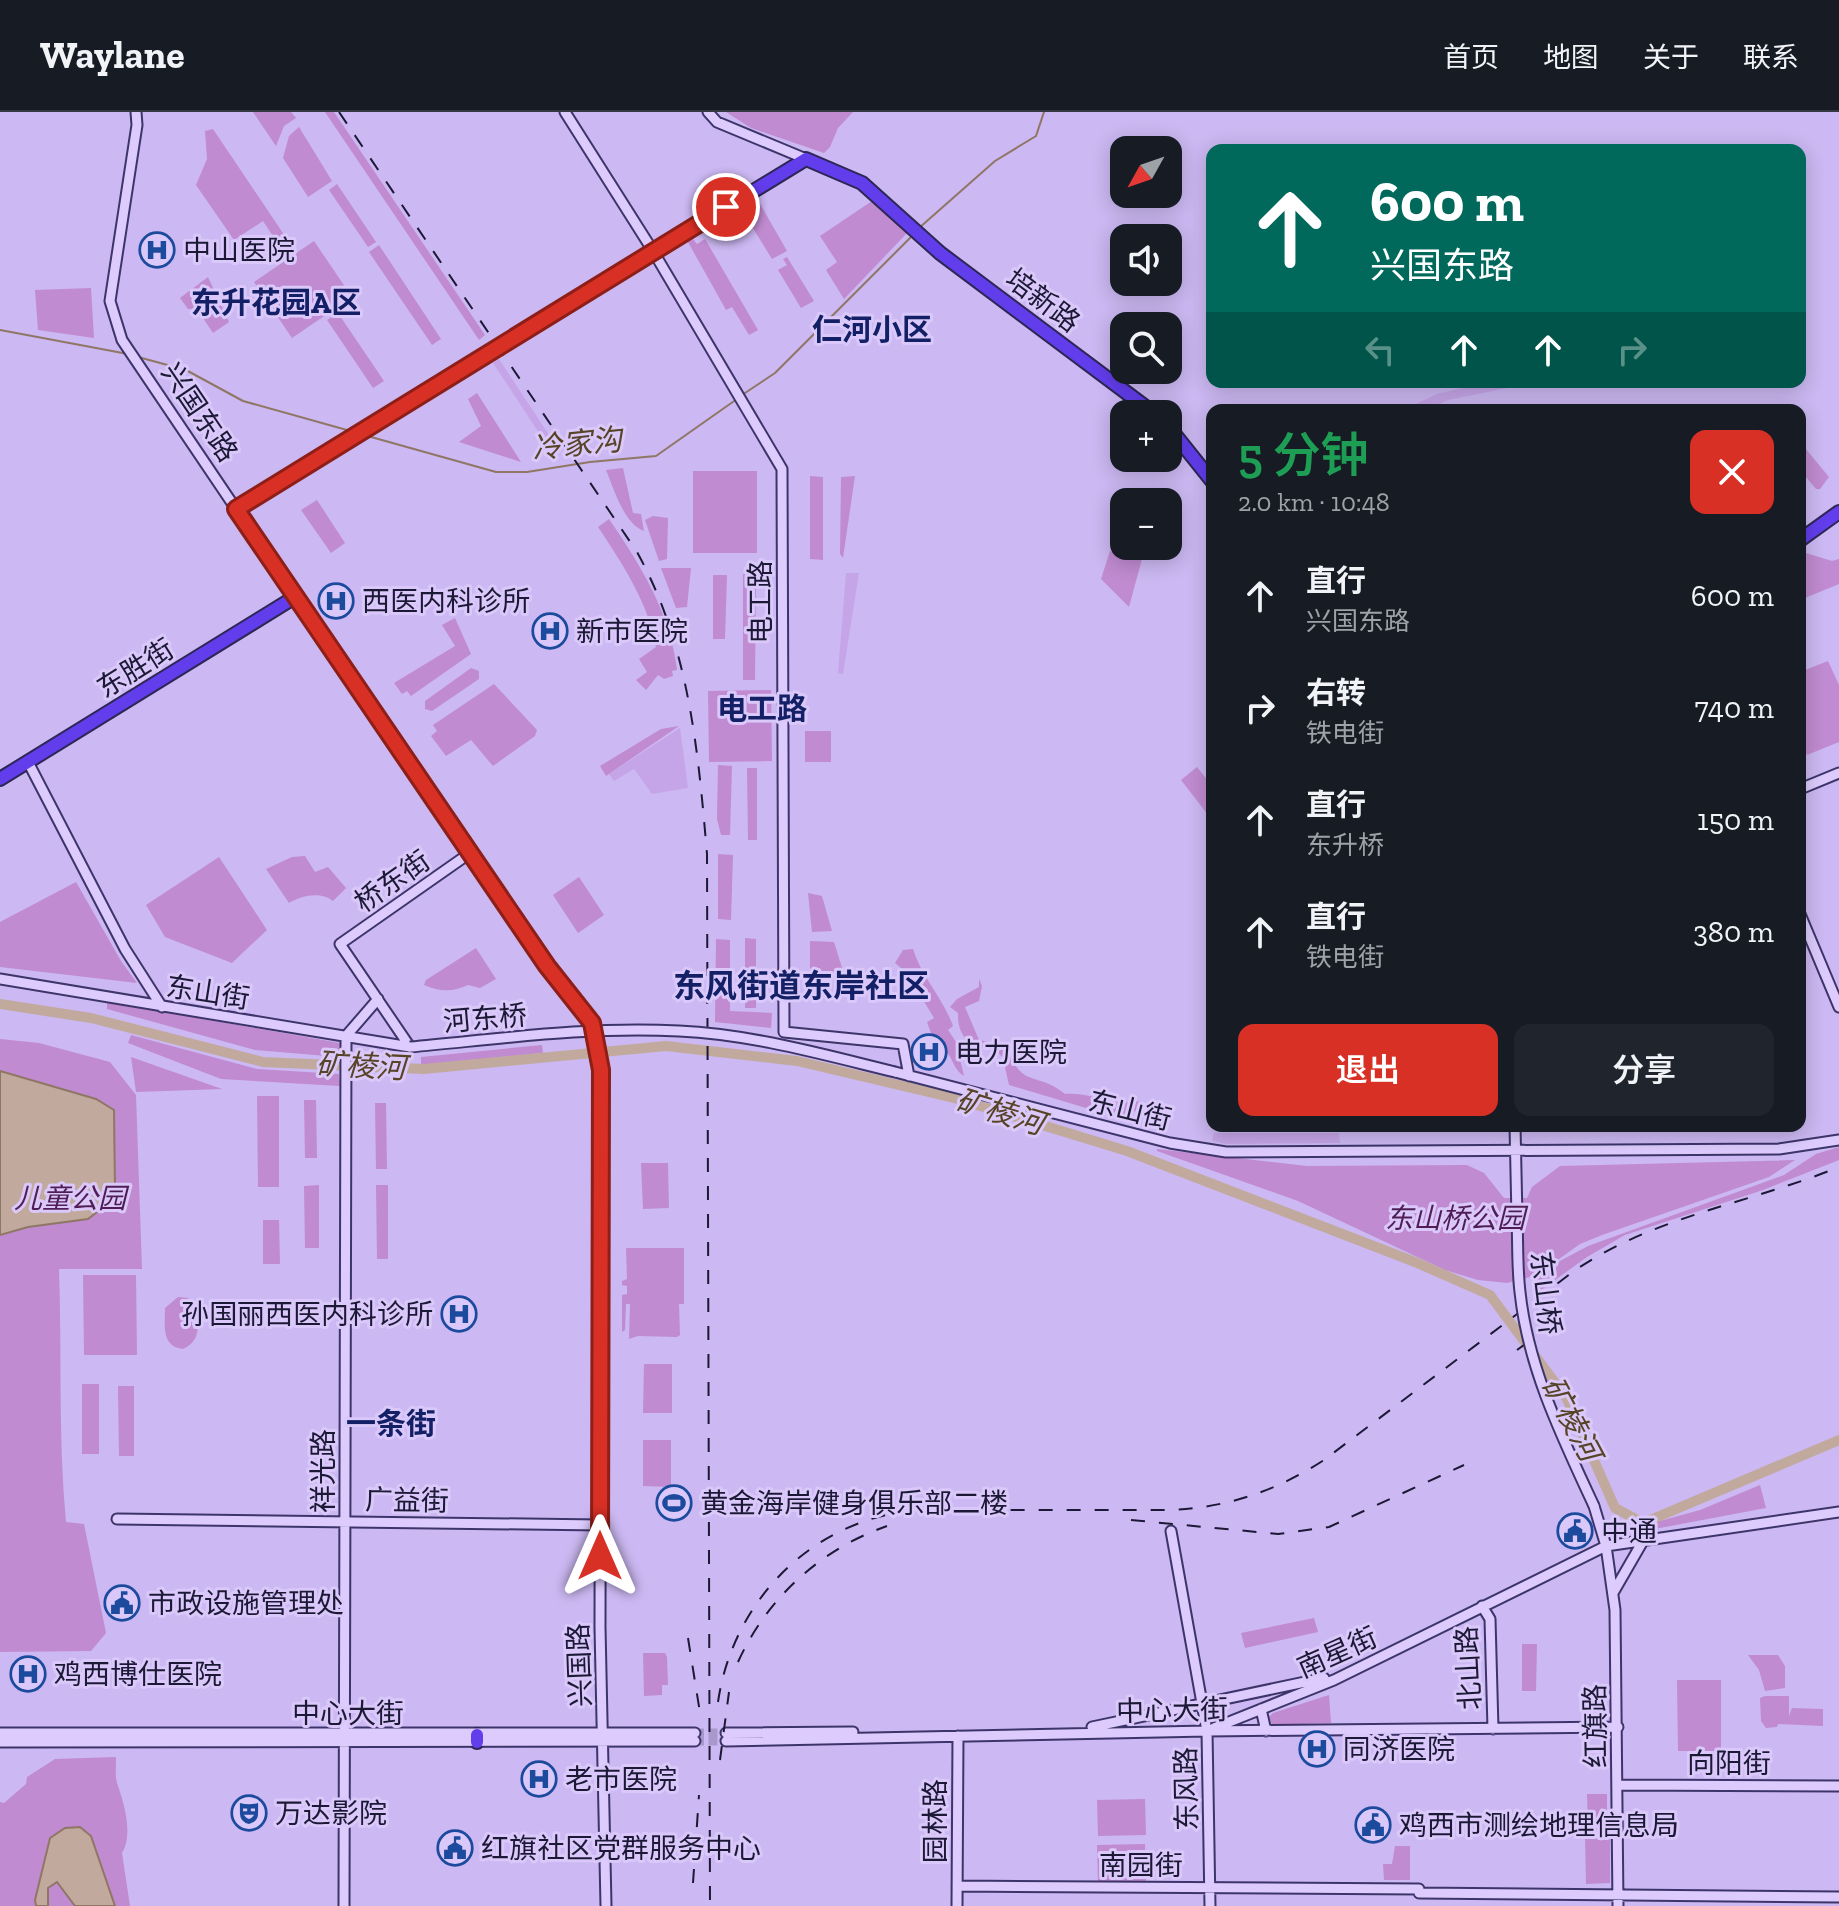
<!DOCTYPE html>
<html lang="zh">
<head>
<meta charset="utf-8">
<style>
	body { margin:0; font-family:"Zilla Slab","Noto Sans SC",serif; background:#20242c; color:#f1f3f6; height:100vh; display:flex; flex-direction:column; font-size:30px; white-space:nowrap }
	* { box-sizing:border-box; margin:0 }
	p { font-size:26px; color:#9ea1a6 }
	.icon { flex:none; width:44px; height:44px; fill:none; stroke:currentColor; stroke-width:2; stroke-linecap:round; stroke-linejoin:round }
	.map { position:relative; flex:1; overflow:hidden }
	.side { position:absolute; left:1206px; top:292px; width:600px; height:728px; display:flex; flex-direction:column; background:#171b24; border-radius:16px; box-shadow:0 4px 20px #0003 }
	.side>* { flex:none }
	.top-card { position:absolute; left:1206px; top:32px; width:600px; height:244px; border-radius:16px; box-shadow:0 4px 20px #0003; background:#00695c; color:#fff; overflow:hidden }
	.needle { width:52px; rotate:230deg }
	.tools { position:absolute; left:1110px; top:24px; display:grid; gap:16px }
	.tools a { display:grid; place-items:center; width:72px; height:72px; border-radius:16px; background:#171b24; box-shadow:0 4px 20px #0003; font-size:40px }
	.pin { position:absolute; display:grid; place-items:center; width:68px; height:68px; color:#fff; margin:-34px; border:4px solid #fff; border-radius:50%; box-shadow:0 2px 8px #0007 }
	.me { position:absolute; width:88px; margin:-44px; rotate:0deg; stroke-linejoin:round; filter:drop-shadow(0 0 6px #0008) }
	.turn { display:flex; align-items:center; gap:28px; height:168px; padding:0 32px; font-size:36px }
	.turn .icon { width:104px; height:104px; stroke-width:2.5 }
	.turn b { display:block; font-size:56px; line-height:68px }
	.lanes { display:flex; align-items:center; height:76px; padding:0 32px; background:#0003; justify-content:center; gap:40px; direction:ltr }
	.lanes .off { opacity:.35 }
	.round { display:grid; place-items:center; flex:none; width:84px; height:84px; border-radius:16px; background:#20242c }
	.overview { display:flex; align-items:center; justify-content:space-between; height:136px; padding:0 32px }
	h1 { font-size:48px; font-weight:600; line-height:60px; color:#1e9e55 }
	.button { display:flex; gap:16px; margin-top:auto; padding:16px 32px }
	.button a { flex:1; height:92px; border-radius:16px; background:#d93025; color:#fff; font-size:32px; font-weight:600; line-height:92px; text-align:center }
	.button a+a { background:#20242c; color:#f1f3f6 }
	ul { padding:0; list-style:none }
	li { display:flex; align-items:center; gap:24px; height:112px; padding:0 32px }
	li div { flex:1 }
	li b { display:block; font-size:30px }
	li em { font-style:normal }
	header { display:flex; align-items:center; gap:48px; box-sizing:border-box; height:112px; padding:0 40px; background:#171b24; border-bottom:2px solid #363941 }
	header strong { font-size:38px }
	nav { display:flex; gap:44px; margin-inline-start:auto; font-size:28px }
	.map>svg:first-child { display:block }
	.farmland { fill:#c5a5e8 }
	.green { fill:#c08bd0 }
	.water { fill:#c1aa9d; stroke:#8f7665; stroke-width:2 }
	.lines { fill:none; stroke-linecap:round; stroke-linejoin:round }
	.stream { stroke:#8f7665; stroke-width:2 }
	.river { stroke:#c1aa9d; stroke-width:10 }
	.secondary-tunnel { stroke:#a998cc; stroke-width:9; stroke-dasharray:9 4.5; stroke-linecap:butt }
	.secondary-casing { stroke:#3d356a; stroke-width:13 }
	.highway-casing { stroke:#2d2755; stroke-width:16 }
	.secondary { stroke:#dccbfc; stroke-width:9 }
	.highway { stroke:#623dec; stroke-width:12 }
	.rail { stroke:#1c1936; stroke-width:2; stroke-dasharray:14 14; stroke-linecap:butt }
	.secondary-bridge-casing { stroke:#3d356a; stroke-width:13; stroke-linecap:butt }
	.highway-bridge-casing { stroke:#2d2755; stroke-width:16; stroke-linecap:butt }
	.secondary-bridge { stroke:#dccbfc; stroke-width:9 }
	.highway-bridge { stroke:#623dec; stroke-width:12 }
	.route-casing { stroke:#8d1f18; stroke-width:20 }
	.route { stroke:#d93025; stroke-width:14 }
	.labels { text-anchor:middle; stroke-width:6; stroke-linejoin:round; paint-order:stroke }
	.poi-label { font-size:28px; fill:#1c1936; stroke:#d9c8f9; text-anchor:start }
	.street-label { font-size:28px; fill:#1c1936; stroke:#d9c8f9 }
	.park-label { font-size:28px; font-style:italic; fill:#4f1d54; stroke:#d9c8f9 }
	.neighbourhood-label { font-size:30px; font-weight:bold; fill:#142066; stroke:#d9c8f9 }
	.water-label { font-size:30px; font-style:italic; fill:#574326; stroke:#d9c8f9 }
	.quarter-label { font-size:32px; font-weight:bold; fill:#142066; stroke:#d9c8f9 }
</style>
</head>
<body>
<header>
<strong>Waylane</strong>
<nav><a>首页</a><a>地图</a><a>关于</a><a>联系</a></nav>
</header>
<div class="map">
<svg width="1839" height="1794" viewBox="0 0 1839 1794">
	<rect width="100%" height="100%" fill="#ccb8f2"/>
	<path class="farmland" d="M499,247L553,329L547,333L493,251Z
		M1487,270L1552,272L1517,274L1448,288L1426,298H1403L1437,282Z
		M846,461H859L843,562L838,561Z
		M680,616L688,676L652,682L634,657L614,669L609,662Z
		M1214,1021H1339L1340,1031L1226,1032L1212,1029Z"/>
	<path class="green" d="M253,0H291L296,6L284,14L276,34Z
		M325,0H334L485,223L479,228Z
		M726,0H853L838,16L830,35L824,41L751,16Z
		M299,15L332,69L308,85L283,46L289,24Z
		M213,17L293,136L285,142L263,109L234,128L196,73L207,47L205,19Z
		M337,72L376,130L368,135L329,78Z
		M875,87L910,118L844,187L826,158L837,150L820,124Z
		M759,90L787,139L772,147L743,100Z
		M693,127L697,132L705,127L758,218L749,223L732,195L726,198L688,130Z
		M314,129L352,185L292,226L254,170Z
		M379,133L441,227L432,233L369,140Z
		M787,145L814,189L801,196L778,158L787,153L783,147Z
		M208,165L229,210L213,221L197,197H188L180,186Z
		M91,176L94,226L38,218L35,178Z
		M338,201L384,269L373,276L327,208Z
		M477,281L521,350L459,330L481,314L468,287Z
		M1800,330L1829,365L1820,377H1816L1800,358Z
		M623,356L633,401L641,402L644,419C624,412 614,377 606,358Z
		M693,359H757V441H693Z
		M810,364L823,365V448L810,447Z
		M855,364L843,446L840,442L841,365Z
		M317,388L345,431L331,441L301,398Z
		M653,404L668,406L667,447L659,449L645,408Z
		M609,407C641,454 670,500 677,558L672,559L673,564L664,567L658,563L646,578L636,568L647,560L639,547L656,535C649,492 622,451 598,415Z
		M1811,426L1803,440L1832,449L1839,447V472L1800,488V433Z
		M1110,439L1142,447L1129,495L1101,467Z
		M661,456H691L687,495L676,496Z
		M743,462L756,463L755,568H743Z
		M713,463H727L725,527H713Z
		M455,506L471,542L411,584L407,579L402,582L394,571L455,534L442,513Z
		M1828,549L1839,573V630L1807,643L1800,627V560Z
		M471,556L479,559V567L432,599L425,597V589Z
		M494,572L537,618L535,624L493,654L471,628L446,644L431,624L437,619L433,613Z
		M771,578L772,649L709,650L708,579Z
		M679,614L606,664L600,654L661,617Z
		M805,619H831V650H805Z
		M718,653L732,654L730,723H721L717,707Z
		M1197,655L1212,674V708L1181,668Z
		M747,656H757V728H748Z
		M718,742L733,743L731,808L718,807Z
		M305,744L315,760L328,755L346,776L333,789C320,779 301,784 289,791L266,757L292,745Z
		M219,745L267,818L232,851L165,825L146,793Z
		M579,765L604,803L578,821L553,783Z
		M76,770L121,849L137,871L0,855V810Z
		M808,781L822,784L832,819L812,820Z
		M745,826L756,827V896H745Z
		M716,827L730,828V899L772,901L771,916L715,910Z
		M810,829L834,830L843,859L815,861L810,856Z
		M476,836L496,867L480,876L468,873C453,880 440,880 424,873L426,868Z
		M913,837C922,866 943,886 953,914L948,918L956,930L964,964C951,956 955,944 940,935L938,926L932,924L927,910L934,906L907,861L895,851L903,838Z
		M979,867L982,874L979,889L965,895L979,928L1007,934C1021,978 1035,958 1065,982C1091,980 1114,995 1140,989L1138,997L1127,1004L1106,1002L1009,973L1003,946L996,938C972,937 957,926 958,901L950,895L957,887L979,875Z
		M107,890L340,931L339,945L255,938L107,897Z
		M131,923L257,957L339,962L340,974L221,967L128,931Z
		M0,927L39,931L110,950L136,983L142,1157H59C62,1242 58,1326 66,1410L84,1412L106,1521L91,1539L0,1540Z
		M542,933L543,941L421,953V945Z
		M131,945L222,977L136,980Z
		M257,984H279V1075H258Z
		M304,988H316L317,1046H305Z
		M375,991H386L387,1057H376Z
		M1839,1035V1048L1763,1078L1625,1123L1587,1145L1537,1181L1534,1164L1507,1171L1478,1168L1445,1158L1298,1089L1157,1039V1037L1307,1054L1467,1053L1484,1061L1504,1086H1527L1532,1075L1560,1054L1795,1048L1769,1065L1602,1123L1580,1132L1545,1157L1588,1134L1784,1063L1816,1042Z
		M641,1051H668L669,1096L643,1097Z
		M319,1073V1136H305L304,1074Z
		M376,1073H388V1147H377Z
		M263,1108H279L280,1152H263Z
		M626,1136H684V1192H679L680,1223L677,1225L638,1224L629,1227L630,1192H626L625,1218L622,1220V1183L627,1182V1174L622,1173V1169L627,1167Z
		M83,1163H136L137,1243H84Z
		M178,1185L188,1186L197,1197C198,1214 201,1229 183,1237C161,1234 165,1214 165,1196Z
		M644,1252H672V1301H643Z
		M82,1272H99V1342H82Z
		M118,1274H134V1344H119Z
		M643,1328H671V1375L643,1374Z
		M1760,1373L1766,1396L1644,1419L1642,1414L1700,1398Z
		M1314,1506L1318,1520L1245,1536L1241,1521Z
		M1522,1532H1537L1536,1579H1522Z
		M643,1541H665L667,1545L668,1573H662V1583L644,1584Z
		M1748,1543H1778L1785,1554V1576L1765,1579L1759,1558Z
		M1677,1568H1721V1639H1678Z
		M1329,1583L1331,1611L1272,1613L1269,1605L1273,1601Z
		M1765,1584H1789V1604L1792,1596L1823,1597V1614L1778,1612L1777,1615L1766,1616L1761,1609L1760,1586Z
		M116,1645C116,1653 115,1664 117,1671C123,1688 134,1722 122,1741L130,1794H0V1690L4,1691L26,1672L27,1665L55,1647Z
		M1587,1682H1607V1718H1588Z
		M1145,1687L1146,1723L1098,1724L1097,1688Z
		M1585,1725H1610V1771L1586,1772Z
		M1145,1732L1146,1770L1098,1771L1097,1733Z
		M1395,1734H1410V1768H1384L1383,1752H1392Z"/>
	<path class="water" d="M0,959L96,987L114,998L115,1079L106,1093L88,1107L28,1115L0,1123Z
		M80,1715L91,1724L115,1794H75L57,1770L48,1776V1794H36L35,1788L50,1726L65,1716Z"/>
	<g class="lines">
		<path class="stream" d="M919,116L995,49L1036,24L1044,0
			M0,218L128,242
			M138,245L186,258L243,289L354,320
			M742,283L775,261L912,124
			M364,323L496,360H527L590,350L656,344L737,287"/>
		<path class="river" d="M0,892L91,906L263,950L424,957L666,934L797,949L954,986L1127,1039L1415,1150L1490,1183L1567,1287L1615,1396L1643,1411L1839,1328"/>
		<path class="secondary-tunnel" d="M695,1621H726
			M695,1629H726"/>
		<defs>
			<path id="secondary" d="M136,0L137,13L110,189L122,228L236,397
				M565,0L653,139L782,357L784,920L903,932L909,964
				M708,0L717,10L806,47
				M295,485L552,862L592,911L601,958L600,1515L606,1794
				M28,650L125,837L162,895
				M1800,677L1839,661
				M1800,802L1839,895
				M0,867L410,935
				M410,935L340,832L470,741
				M895,960L1170,1031L1226,1040L1779,1037L1839,1028
				M1515,1014L1517,1106
				M1594,1394L1606,1434L1615,1498L1618,1794
				M117,1407L600,1413
				M1171,1419L1207,1619L1210,1794
				M1613,1481L1643,1429
				M1482,1494L1490,1507L1493,1617
				M1261,1597L1266,1619
				M1092,1615L1324,1566
				M1214,1616L1334,1568L1606,1434L1839,1400
				M0,1621H695
				M726,1621L853,1620
				M726,1629L1207,1619L1618,1615
				M0,1630L695,1629
				M1618,1673L1839,1674
				M957,1774L1419,1777
				M1419,1781L1839,1785
				M344,1794L346,924L378,887
				M957,1794L958,1624"/>
			<path id="highway" d="M627,156L806,47L862,71L940,141L1155,302
				M1168,314L1212,369
				M1800,428L1839,400
				M0,667L295,485L236,397L349,327
				M477,1623V1630"/>
		</defs>
		<use href="#secondary" class="secondary-casing"/>
		<use href="#highway" class="highway-casing"/>
		<use href="#secondary" class="secondary"/>
		<use href="#highway" class="highway"/>
		<path class="rail" d="M339,0L637,440C689,534 698,637 707,742L710,1794
			M1517,1238L1535,1225
			M1131,1408L1278,1422L1329,1415L1464,1353
			M688,1526L701,1607
			M738,1550C767,1486 821,1437 887,1414
			M718,1590C731,1500 796,1424 886,1403C922,1395 959,1398 995,1398C1054,1398 1113,1398 1172,1398C1229,1395 1276,1379 1324,1348L1574,1159C1654,1104 1751,1091 1839,1055
			M720,1648L729,1580
			M693,1771L699,1683"/>
		<defs>
			<path id="secondary-bridge" d="M410,935C499,927 589,914 679,919C751,922 825,943 895,960
				M1517,1106C1518,1130 1517,1155 1520,1180C1528,1256 1562,1325 1594,1394"/>
			<path id="highway-bridge" d="M349,327L627,156"/>
		</defs>
		<use href="#secondary-bridge" class="secondary-bridge-casing"/>
		<use href="#highway-bridge" class="highway-bridge-casing"/>
		<use href="#secondary-bridge" class="secondary-bridge"/>
		<use href="#highway-bridge" class="highway-bridge"/>
	</g>
	<g class="lines">
		<defs>
			<path id="route" d="M600,1444L601,958L592,911L547,854L236,397L726,95"/>
		</defs>
		<use href="#route" class="route-casing"/>
		<use href="#route" class="route"/>
	</g>
	<defs>
		<symbol id="hospital-ring" viewBox="-11 -11 22 22"><circle r="9.5" fill="#d9c8f9" stroke="#1c4a9d" stroke-width="1.5"/><path d="M-5-5h3v3.5h4V-5h3V5h-3V1.5h-4V5h-3Z" fill="#1c4a9d"/></symbol>
		<symbol id="stadium-ring" viewBox="-11 -11 22 22"><circle r="9.5" fill="#d9c8f9" stroke="#1c4a9d" stroke-width="1.5"/><path d="M0-5a6.5 5 0 1 0 0 10a6.5 5 0 1 0 0-10ZM-3.5-1.8h7v3.6h-7Z" fill="#1c4a9d"/></symbol>
		<symbol id="civic-ring" viewBox="-11 -11 22 22"><circle r="9.5" fill="#d9c8f9" stroke="#1c4a9d" stroke-width="1.5"/><path d="M-.6-6.5H3V-4.5H.6V-3L4-1V1h2V6H-6V1h2V-1L-.6-3ZM-1.2 2.5V6h2.4V2.5Z" fill="#1c4a9d"/></symbol>
		<symbol id="theatre-ring" viewBox="-11 -11 22 22"><circle r="9.5" fill="#d9c8f9" stroke="#1c4a9d" stroke-width="1.5"/><path d="M-5-5.5Q0-4 5-5.5V0Q5 5 0 6Q-5 5-5 0ZM-3.3-2.5H-1v1.5H-3.3ZM1-2.5H3.3v1.5H1ZM-2.8 1Q0 5.5 2.8 1Z" fill="#1c4a9d"/></symbol>
	</defs>
	<g fill-rule="evenodd">
		<use href="#hospital-ring" x="137" y="118" width="40" height="40"/>
		<use href="#hospital-ring" x="316" y="469" width="40" height="40"/>
		<use href="#hospital-ring" x="530" y="499" width="40" height="40"/>
		<use href="#hospital-ring" x="909" y="920" width="40" height="40"/>
		<use href="#hospital-ring" x="439" y="1182" width="40" height="40"/>
		<use href="#stadium-ring" x="654" y="1371" width="40" height="40"/>
		<use href="#civic-ring" x="1555" y="1399" width="40" height="40"/>
		<use href="#civic-ring" x="102" y="1471" width="40" height="40"/>
		<use href="#hospital-ring" x="8" y="1542" width="40" height="40"/>
		<use href="#hospital-ring" x="1297" y="1617" width="40" height="40"/>
		<use href="#hospital-ring" x="519" y="1647" width="40" height="40"/>
		<use href="#theatre-ring" x="229" y="1681" width="40" height="40"/>
		<use href="#civic-ring" x="1353" y="1693" width="40" height="40"/>
		<use href="#civic-ring" x="435" y="1716" width="40" height="40"/>
	</g>
	<g class="labels">
		<g class="poi-label">
			<text x="183" y="148">中山医院</text>
			<text x="362" y="499">西医内科诊所</text>
			<text x="576" y="529">新市医院</text>
			<text x="955" y="950">电力医院</text>
			<text x="433" y="1212" text-anchor="end">孙国丽西医内科诊所</text>
			<text x="700" y="1401">黄金海岸健身俱乐部二楼</text>
			<text x="1601" y="1429">中通</text>
			<text x="148" y="1501">市政设施管理处</text>
			<text x="54" y="1572">鸡西博仕医院</text>
			<text x="1343" y="1647">同济医院</text>
			<text x="565" y="1677">老市医院</text>
			<text x="275" y="1711">万达影院</text>
			<text x="1399" y="1723">鸡西市测绘地理信息局</text>
			<text x="481" y="1746">红旗社区党群服务中心</text>
		</g>
		<g class="street-label">
			<text transform="translate(1043 188) rotate(37)" y="10">培新路</text>
			<text transform="translate(200 300) rotate(56)" y="10">兴国东路</text>
			<text transform="translate(760 490) rotate(-90)" y="10">电工路</text>
			<text transform="translate(135 556) rotate(-32)" y="10">东胜街</text>
			<text transform="translate(392 769) rotate(-35)" y="10">桥东街</text>
			<text transform="translate(208 880) rotate(9)" y="10">东山街</text>
			<text transform="translate(485 906) rotate(-5)" y="10">河东桥</text>
			<text transform="translate(1130 998) rotate(14)" y="10">东山街</text>
			<text transform="translate(1546 1181) rotate(83)" y="10">东山桥</text>
			<text transform="translate(323 1359) rotate(-90)" y="10">祥光路</text>
			<text transform="translate(407 1388) rotate(1)" y="10">广益街</text>
			<text transform="translate(1337 1540) rotate(-24)" y="10">南星街</text>
			<text transform="translate(579 1553) rotate(-92)" y="10">兴国路</text>
			<text transform="translate(1468 1556) rotate(-93)" y="10">北山路</text>
			<text transform="translate(1172 1598) rotate(-1)" y="10">中心大街</text>
			<text x="348" y="1611">中心大街</text>
			<text transform="translate(1595 1614) rotate(-91)" y="10">红旗路</text>
			<text x="1729" y="1661">向阳街</text>
			<text transform="translate(1186 1677) rotate(-91)" y="10">东风路</text>
			<text transform="translate(935 1709) rotate(-90)" y="10">园林路</text>
			<text x="1141" y="1763">南园街</text>
		</g>
		<g class="park-label">
			<text x="70" y="1096">儿童公园</text>
			<text x="1455" y="1116">东山桥公园</text>
		</g>
		<g class="neighbourhood-label">
			<text x="276" y="201">东升花园A区</text>
			<text x="872" y="228">仁河小区</text>
			<text x="762" y="607">电工路</text>
			<text x="391" y="1322">一条街</text>
		</g>
		<g class="water-label">
			<text transform="translate(577 332) rotate(-6)" y="10">冷家沟</text>
			<text transform="translate(361 954) rotate(3)" y="10">矿棱河</text>
			<text transform="translate(1000 1000) rotate(17)" y="10">矿棱河</text>
			<text transform="translate(1571 1307) rotate(62)" y="10">矿棱河</text>
		</g>
		<g class="quarter-label">
			<text x="801" y="885">东风街道东岸社区</text>
		</g>
	</g>
</svg>
<div class="tools">
<a><svg class="needle" viewBox="-14 -14 28 28"><path d="M0-13l5 13h-10z" fill="#e53935"/><path d="M0 13l5-13h-10z" fill="#9ea1a6"/></svg></a>
<a><svg class="icon" aria-label="sound" viewBox="0 0 24 24"><path d="M4 9h4l5-4v14l-5-4H4zM17 9q2 3 0 6"/></svg></a>
<a><svg class="icon" aria-label="search" viewBox="0 0 24 24"><circle cx="10" cy="10" r="6"/><path d="M15 15l6 6"/></svg></a>
<a>+</a>
<a>−</a>
</div>
<div class="pin" style="left:726px;top:95px;background:#d93025"><svg class="icon" aria-label="arrive" viewBox="0 0 24 24"><path d="M6 21V4h12l-3 4 3 4H6"/></svg></div>
<svg class="me" style="left:600px;top:1444px" viewBox="-20 -20 40 40"><path d="M0-17L14 15 0 8-14 15z" fill="#d93025" stroke="#fff" stroke-width="4"/></svg>
<div class="top-card">
<div class="turn"><svg class="icon" aria-label="ahead" viewBox="0 0 24 24"><path d="M12 20V5M6 11l6-6 6 6"/></svg><div><b>600 m</b>兴国东路</div></div>
<div class="lanes"><svg class="icon off" aria-label="left" viewBox="0 0 24 24"><path d="M17 20v-9H6M10 6l-5 5 5 5"/></svg><svg class="icon" aria-label="ahead" viewBox="0 0 24 24"><path d="M12 20V5M6 11l6-6 6 6"/></svg><svg class="icon" aria-label="ahead" viewBox="0 0 24 24"><path d="M12 20V5M6 11l6-6 6 6"/></svg><svg class="icon off" aria-label="right" viewBox="0 0 24 24"><path d="M7 20v-9h11M14 6l5 5-5 5"/></svg></div>
</div>
<section class="side">
<div class="overview"><div><h1>5 分钟</h1><p>2.0 km · 10:48</p></div><a class="round" style="background:#d93025;color:#fff"><svg class="icon" aria-label="close" viewBox="0 0 24 24"><path d="M6 6l12 12M18 6L6 18"/></svg></a></div>
<ul>
<li><svg class="icon" aria-label="ahead" viewBox="0 0 24 24"><path d="M12 20V5M6 11l6-6 6 6"/></svg><div><b>直行</b><p>兴国东路</p></div><em>600 m</em></li>
<li><svg class="icon" aria-label="right" viewBox="0 0 24 24"><path d="M7 20v-9h11M14 6l5 5-5 5"/></svg><div><b>右转</b><p>铁电街</p></div><em>740 m</em></li>
<li><svg class="icon" aria-label="ahead" viewBox="0 0 24 24"><path d="M12 20V5M6 11l6-6 6 6"/></svg><div><b>直行</b><p>东升桥</p></div><em>150 m</em></li>
<li><svg class="icon" aria-label="ahead" viewBox="0 0 24 24"><path d="M12 20V5M6 11l6-6 6 6"/></svg><div><b>直行</b><p>铁电街</p></div><em>380 m</em></li>
</ul>
<div class="button"><a>退出</a><a>分享</a></div>
</section>
</div>
</body>
</html>
